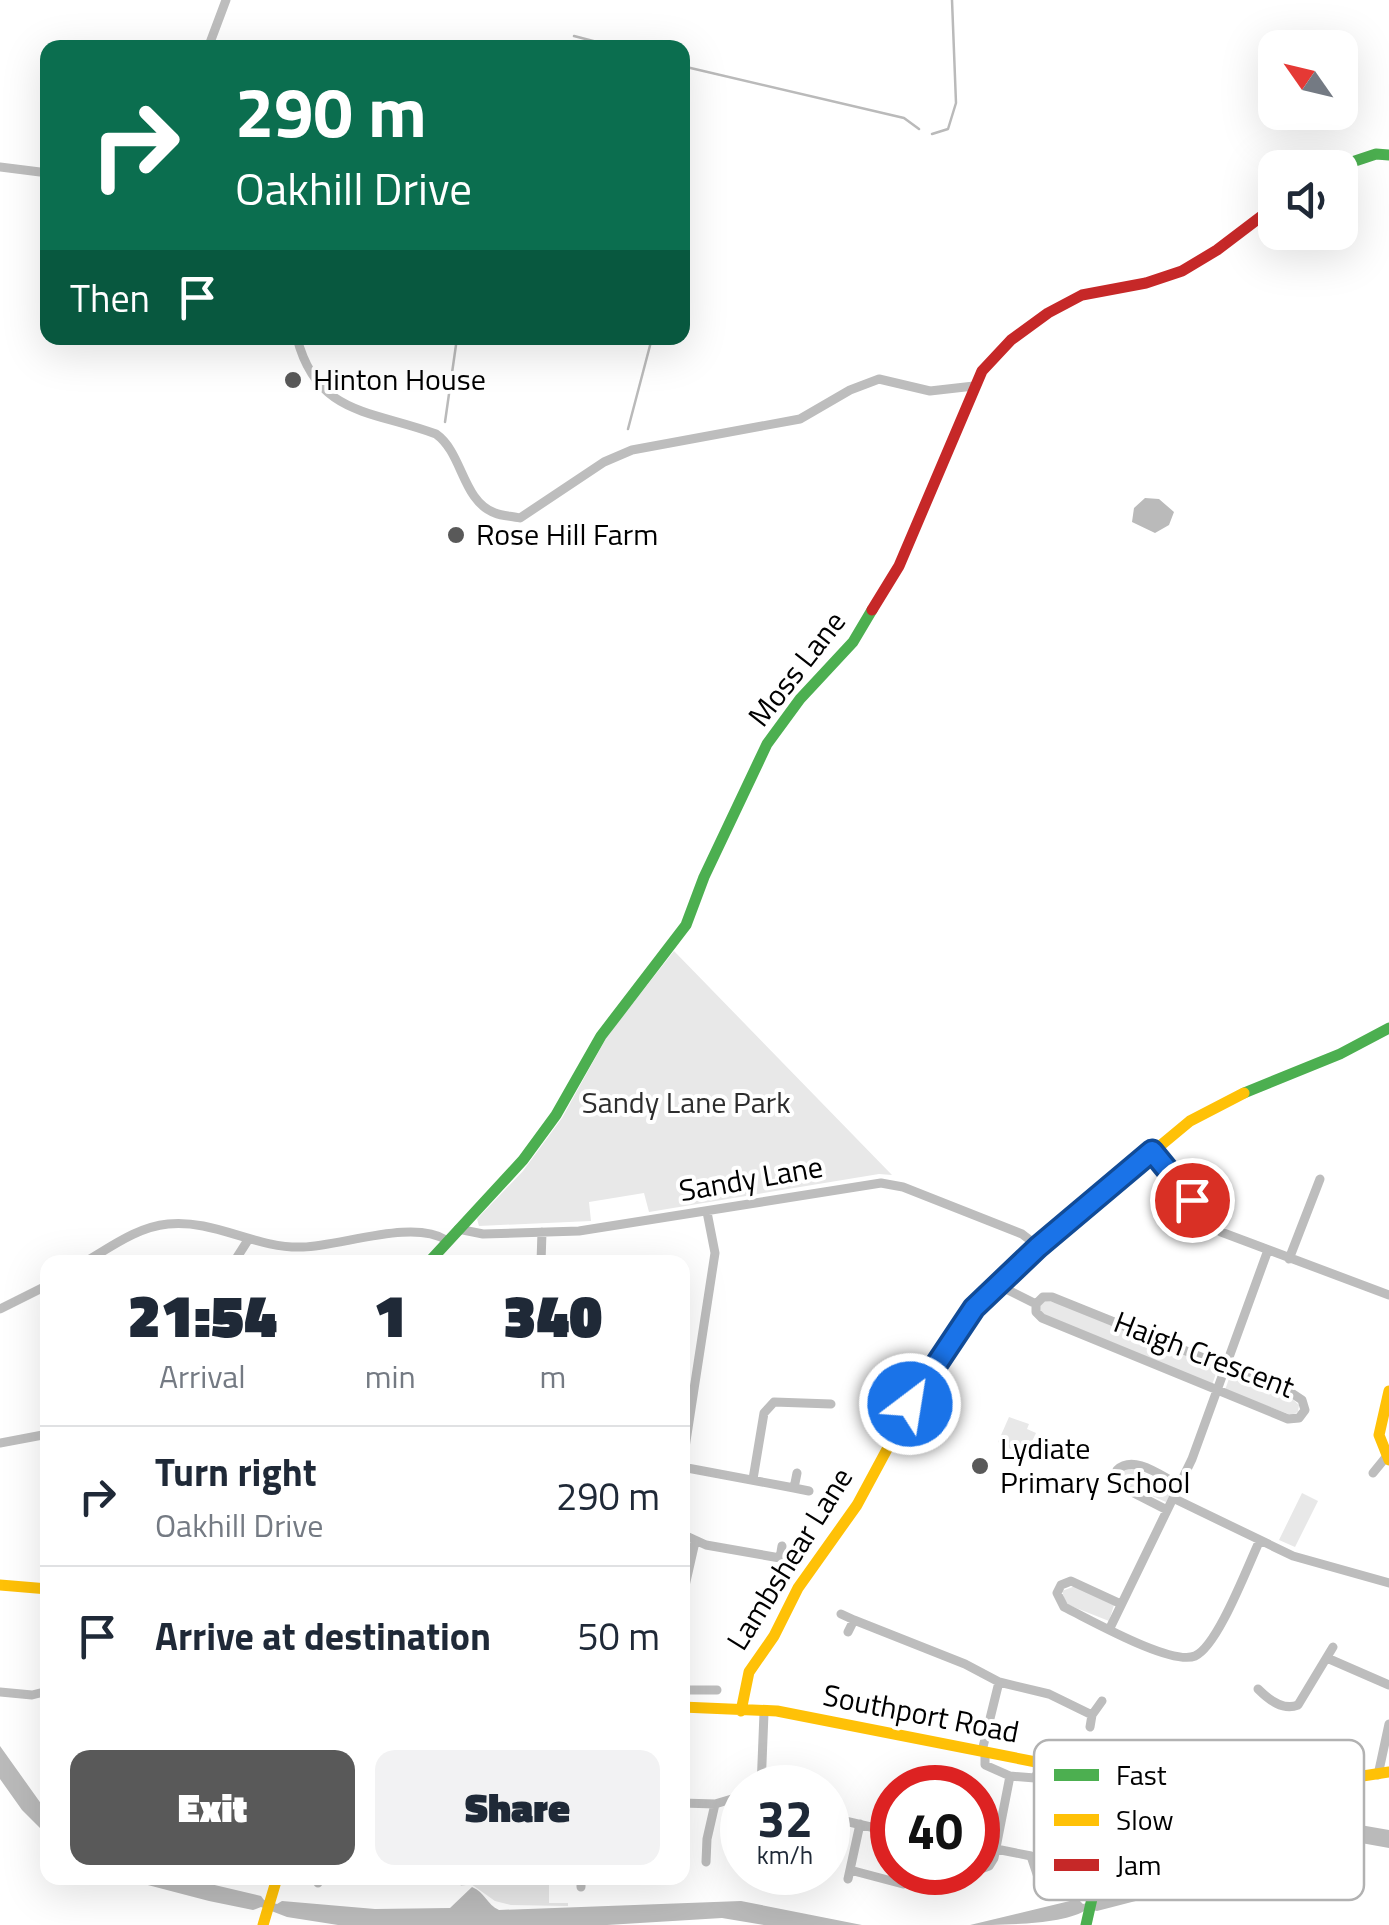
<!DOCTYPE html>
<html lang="en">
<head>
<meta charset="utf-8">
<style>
	body { margin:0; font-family:"Titillium Web",sans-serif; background:#f2f2f3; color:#1f2937; height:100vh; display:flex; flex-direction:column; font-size:38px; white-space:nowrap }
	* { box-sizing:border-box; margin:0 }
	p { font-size:32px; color:#747a83 }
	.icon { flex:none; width:55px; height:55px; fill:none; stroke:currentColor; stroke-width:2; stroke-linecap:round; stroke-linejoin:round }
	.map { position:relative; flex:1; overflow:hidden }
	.sheet { position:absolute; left:40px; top:1255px; width:650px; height:630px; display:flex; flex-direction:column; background:#fff; border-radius:20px; box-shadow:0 10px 40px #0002 }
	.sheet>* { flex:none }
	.guide { position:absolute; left:40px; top:40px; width:650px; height:305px; border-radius:20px; box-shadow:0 10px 40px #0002; background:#0b6e4f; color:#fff; overflow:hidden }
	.needle { width:65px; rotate:304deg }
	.buttons { position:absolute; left:1258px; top:30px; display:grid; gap:20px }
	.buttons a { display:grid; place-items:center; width:100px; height:100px; border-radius:20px; background:#fff; box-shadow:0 10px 40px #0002; font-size:50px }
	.speed { position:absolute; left:720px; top:1765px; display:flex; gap:20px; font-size:50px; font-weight:700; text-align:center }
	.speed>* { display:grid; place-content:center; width:130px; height:130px; border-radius:50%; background:#fff; box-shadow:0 10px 40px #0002; line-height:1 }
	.speed small { font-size:25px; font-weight:400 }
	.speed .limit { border:15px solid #d22; background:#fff; color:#111 }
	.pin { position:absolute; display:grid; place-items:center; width:85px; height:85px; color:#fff; margin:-42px; border:5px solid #fff; border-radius:50%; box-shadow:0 2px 10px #0007 }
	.me { position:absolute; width:110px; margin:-55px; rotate:31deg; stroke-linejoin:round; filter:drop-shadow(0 0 8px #0008) }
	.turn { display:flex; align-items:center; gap:35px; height:210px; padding:0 30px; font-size:45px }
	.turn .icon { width:130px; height:130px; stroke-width:2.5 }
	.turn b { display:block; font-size:70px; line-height:85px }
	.then { display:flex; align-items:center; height:95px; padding:0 30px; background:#0003; gap:20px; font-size:38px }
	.eta { display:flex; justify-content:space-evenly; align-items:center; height:170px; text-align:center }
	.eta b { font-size:60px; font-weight:800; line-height:70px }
	.primary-button { display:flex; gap:20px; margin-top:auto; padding:20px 30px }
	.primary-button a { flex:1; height:115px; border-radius:20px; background:#595959; color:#fff; font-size:40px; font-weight:800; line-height:115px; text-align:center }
	.primary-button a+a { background:#f2f2f3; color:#1f2937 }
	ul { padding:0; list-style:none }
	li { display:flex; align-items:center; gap:30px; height:140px; padding:0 30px; border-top:2px solid #e0e1e3 }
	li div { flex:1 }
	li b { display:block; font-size:38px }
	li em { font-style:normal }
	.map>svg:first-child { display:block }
	.green { fill:#e8e8e8 }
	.water { fill:#bababa }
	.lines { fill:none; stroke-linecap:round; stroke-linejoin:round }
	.stream { stroke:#bababa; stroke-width:2.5 }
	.street { stroke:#bdbdbd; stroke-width:9 }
	.fast { stroke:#4caf50; stroke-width:11 }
	.slow { stroke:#ffc107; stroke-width:11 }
	.jam { stroke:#c62828; stroke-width:11 }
	.route-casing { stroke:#114b97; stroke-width:25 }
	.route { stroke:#1a73e8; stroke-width:18 }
	.poi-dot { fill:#595959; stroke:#fff; stroke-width:4 }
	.labels { text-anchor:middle; stroke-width:8; stroke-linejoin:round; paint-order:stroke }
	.poi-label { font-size:30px; fill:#000; stroke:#fff; text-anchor:start }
	.street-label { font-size:30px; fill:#000; stroke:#fff }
	.park-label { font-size:30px; fill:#2d2d2d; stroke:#fff }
	.key { fill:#fff; stroke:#b2b2b2; stroke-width:2.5 }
	.key-label { font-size:28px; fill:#000 }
</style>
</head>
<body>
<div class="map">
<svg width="1389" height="1925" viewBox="0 0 1389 1925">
	<rect width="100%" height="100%" fill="#fff"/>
	<path class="green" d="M674,951L892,1175L879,1174L649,1212L644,1193L589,1202L591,1221L479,1226L477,1219L523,1171L562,1118L608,1035Z
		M1044,1301L1059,1303L1218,1368L1212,1385L1053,1320L1040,1312V1304Z
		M1231,1373L1291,1398L1299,1405L1298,1412L1291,1415L1225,1390Z
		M1009,1417L1029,1424L1027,1429L1036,1433L1027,1452L1018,1448L1016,1452L998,1442Z
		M1132,1467L1170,1486L1172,1491L1166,1502L1120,1482L1121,1470Z
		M1302,1493L1318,1501L1295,1547L1279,1540Z
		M1075,1586L1114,1605L1109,1621L1066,1604L1062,1591Z
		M457,1878H549V1903H568V1906L511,1905L495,1901L471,1884L461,1886Z"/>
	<path class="water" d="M1145,498L1159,499L1174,512L1169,525L1155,533L1132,522L1134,508Z
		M0,1746L47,1812V1835L22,1810L0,1779Z
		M1343,1822L1389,1830V1848L1350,1841H1302L1217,1880L1097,1911L1087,1909C1067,1925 1000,1925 970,1925L1078,1899L1083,1904L1099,1900L1102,1896L1213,1863L1296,1826Z
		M121,1878H185L261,1896L264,1900L277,1904L282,1901L375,1909L450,1908L472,1887C485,1892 487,1905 499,1910L741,1901L862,1925H764L722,1918L607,1925H338L287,1917L261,1907L253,1910L209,1901Z"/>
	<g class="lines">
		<path class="stream" d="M574,36L620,48
			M682,66L904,118L919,129
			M932,134L948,129L956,103L952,0
			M445,422L457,338
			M628,429L652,338"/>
		<path class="street" d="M208,48L226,0
			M0,167L48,173
			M297,338C317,416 372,410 436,434C463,453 462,501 495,513C502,516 512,516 520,518L604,462L632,450L800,419L850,390L879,379L930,391L974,386
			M1152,1151L1221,1232L1389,1295
			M707,1212L715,1253L682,1467L794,1488
			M458,1229L483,1234L579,1231L881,1183L903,1187L1022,1234L1039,1247
			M1289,1259L1320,1179
			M85,1262C111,1247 137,1227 168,1224C214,1219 256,1249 303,1247C341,1246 413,1219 446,1240
			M234,1262L248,1240
			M541,1262L542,1232
			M998,1285L1036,1304V1312L1042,1318L1288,1419L1299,1418L1305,1410L1302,1400L1293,1394L1052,1297H1043L1036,1304
			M0,1309L48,1285
			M0,1443L48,1434
			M797,1473L794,1488L809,1491
			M1373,1473L1386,1457
			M753,1479L764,1413L774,1402L831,1404
			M1173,1498L1293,1556L1389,1583
			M1167,1510L1122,1487L1116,1480L1117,1470C1134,1454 1161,1476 1179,1485
			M682,1534L706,1545L780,1558
			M782,1546L780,1558L790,1560
			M682,1599L695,1542
			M1121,1604L1071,1581L1061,1585L1057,1593L1064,1607C1089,1619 1171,1666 1195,1656C1218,1646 1248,1565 1260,1540
			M841,1614L854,1620L848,1632
			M854,1620L965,1664L999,1682L1049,1694L1092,1715
			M1110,1628L1192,1459L1268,1250
			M1327,1658L1389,1685
			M1258,1689C1269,1700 1283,1711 1298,1705L1333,1647
			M682,1690H717
			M0,1692L32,1695L48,1691
			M1090,1727L1092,1715L1102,1701
			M982,1751L999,1682
			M985,1751V1765L1010,1776L1035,1778L1042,1763
			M1378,1775L1389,1724
			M761,1788L764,1713
			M682,1803L715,1804L742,1796
			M828,1817L892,1832
			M1149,1830L1192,1848L1202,1846L1222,1822L1225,1773
			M1062,1844L1103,1850
			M996,1849L1031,1856L1039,1880
			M706,1862L707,1839L715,1804
			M850,1870L903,1884
			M978,1870L989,1866L994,1858L1010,1776
			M848,1879L860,1824
			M629,1880V1878
			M318,1883V1878
			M581,1887V1878"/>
		<path class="fast" d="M1334,168L1376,154L1389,155
			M1244,1093L1340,1054L1389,1028
			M429,1262L523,1160L556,1115L601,1036L686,925L704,877L767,744L800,699L853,642L872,610
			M1086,1925L1103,1850L1115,1773"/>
		<path class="slow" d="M1389,1391L1379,1435L1389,1460
			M0,1585L48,1589
			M682,1707L777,1711L1087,1772L1181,1770L1330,1781L1389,1772
			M741,1711L749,1672L774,1636L798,1588L857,1505L927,1375L968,1316L1036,1249L1190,1121L1244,1093
			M263,1925L277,1878"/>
		<path class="jam" d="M872,610L899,566L982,371L1011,340L1048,313L1082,295L1146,283L1182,271L1217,250L1275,206"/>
	</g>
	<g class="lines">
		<defs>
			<path id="route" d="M910,1404L974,1308L1038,1247L1152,1151L1192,1200"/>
		</defs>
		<use href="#route" class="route-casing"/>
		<use href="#route" class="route"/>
	</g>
	<g class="poi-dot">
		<circle cx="293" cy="380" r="10"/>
		<circle cx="456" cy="535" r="10"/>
		<circle cx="980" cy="1466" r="10"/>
	</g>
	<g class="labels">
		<g class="poi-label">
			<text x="313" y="390">Hinton House</text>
			<text x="476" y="545">Rose Hill Farm</text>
			<text x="1000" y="1459">Lydiate<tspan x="1000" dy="34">Primary School</tspan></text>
		</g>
		<g class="street-label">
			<text transform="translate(797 669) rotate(-52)" y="10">Moss Lane</text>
			<text transform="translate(751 1179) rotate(-10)" y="10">Sandy Lane</text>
			<text transform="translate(1204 1355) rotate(21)" y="10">Haigh Crescent</text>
			<text transform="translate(790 1559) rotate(-58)" y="10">Lambshear Lane</text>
			<text transform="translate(921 1714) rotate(11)" y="10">Southport Road</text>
		</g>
		<g class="park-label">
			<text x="686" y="1113">Sandy Lane Park</text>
		</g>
	</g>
	<rect x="1034" y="1740" width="330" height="160" rx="15" class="key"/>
	<rect x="1054" y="1769" width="45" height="12" fill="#4caf50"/>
	<rect x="1054" y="1814" width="45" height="12" fill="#ffc107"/>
	<rect x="1054" y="1859" width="45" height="12" fill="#c62828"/>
	<g class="key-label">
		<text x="1116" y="1785">Fast</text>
		<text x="1116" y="1830">Slow</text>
		<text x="1116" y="1875">Jam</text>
	</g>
</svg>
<div class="buttons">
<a><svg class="needle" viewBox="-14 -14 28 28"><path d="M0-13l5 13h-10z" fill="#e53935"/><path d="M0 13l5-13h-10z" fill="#747a83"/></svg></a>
<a><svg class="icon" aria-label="sound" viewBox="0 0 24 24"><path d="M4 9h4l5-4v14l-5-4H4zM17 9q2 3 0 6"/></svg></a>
</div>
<div class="speed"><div>32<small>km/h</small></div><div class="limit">40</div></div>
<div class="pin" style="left:1192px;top:1200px;background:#d93025"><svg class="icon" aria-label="arrive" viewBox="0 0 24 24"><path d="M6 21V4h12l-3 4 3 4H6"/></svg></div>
<svg class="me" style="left:910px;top:1404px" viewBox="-20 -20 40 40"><circle r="17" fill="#1a73e8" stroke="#fff" stroke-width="3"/><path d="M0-11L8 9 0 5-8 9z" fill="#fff"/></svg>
<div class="guide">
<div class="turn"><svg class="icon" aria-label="right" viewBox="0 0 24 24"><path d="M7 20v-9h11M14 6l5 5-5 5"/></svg><div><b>290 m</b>Oakhill Drive</div></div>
<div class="then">Then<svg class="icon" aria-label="arrive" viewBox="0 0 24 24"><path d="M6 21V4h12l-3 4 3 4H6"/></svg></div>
</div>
<section class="sheet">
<div class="eta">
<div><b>21:54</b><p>Arrival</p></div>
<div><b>1</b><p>min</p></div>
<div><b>340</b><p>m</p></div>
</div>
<ul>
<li><svg class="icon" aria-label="right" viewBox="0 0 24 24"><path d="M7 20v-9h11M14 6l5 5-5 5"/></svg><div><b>Turn right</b><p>Oakhill Drive</p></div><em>290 m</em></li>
<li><svg class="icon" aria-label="arrive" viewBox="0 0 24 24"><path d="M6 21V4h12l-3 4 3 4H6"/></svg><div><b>Arrive at destination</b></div><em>50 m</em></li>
</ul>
<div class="primary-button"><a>Exit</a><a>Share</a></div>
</section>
</div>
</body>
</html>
